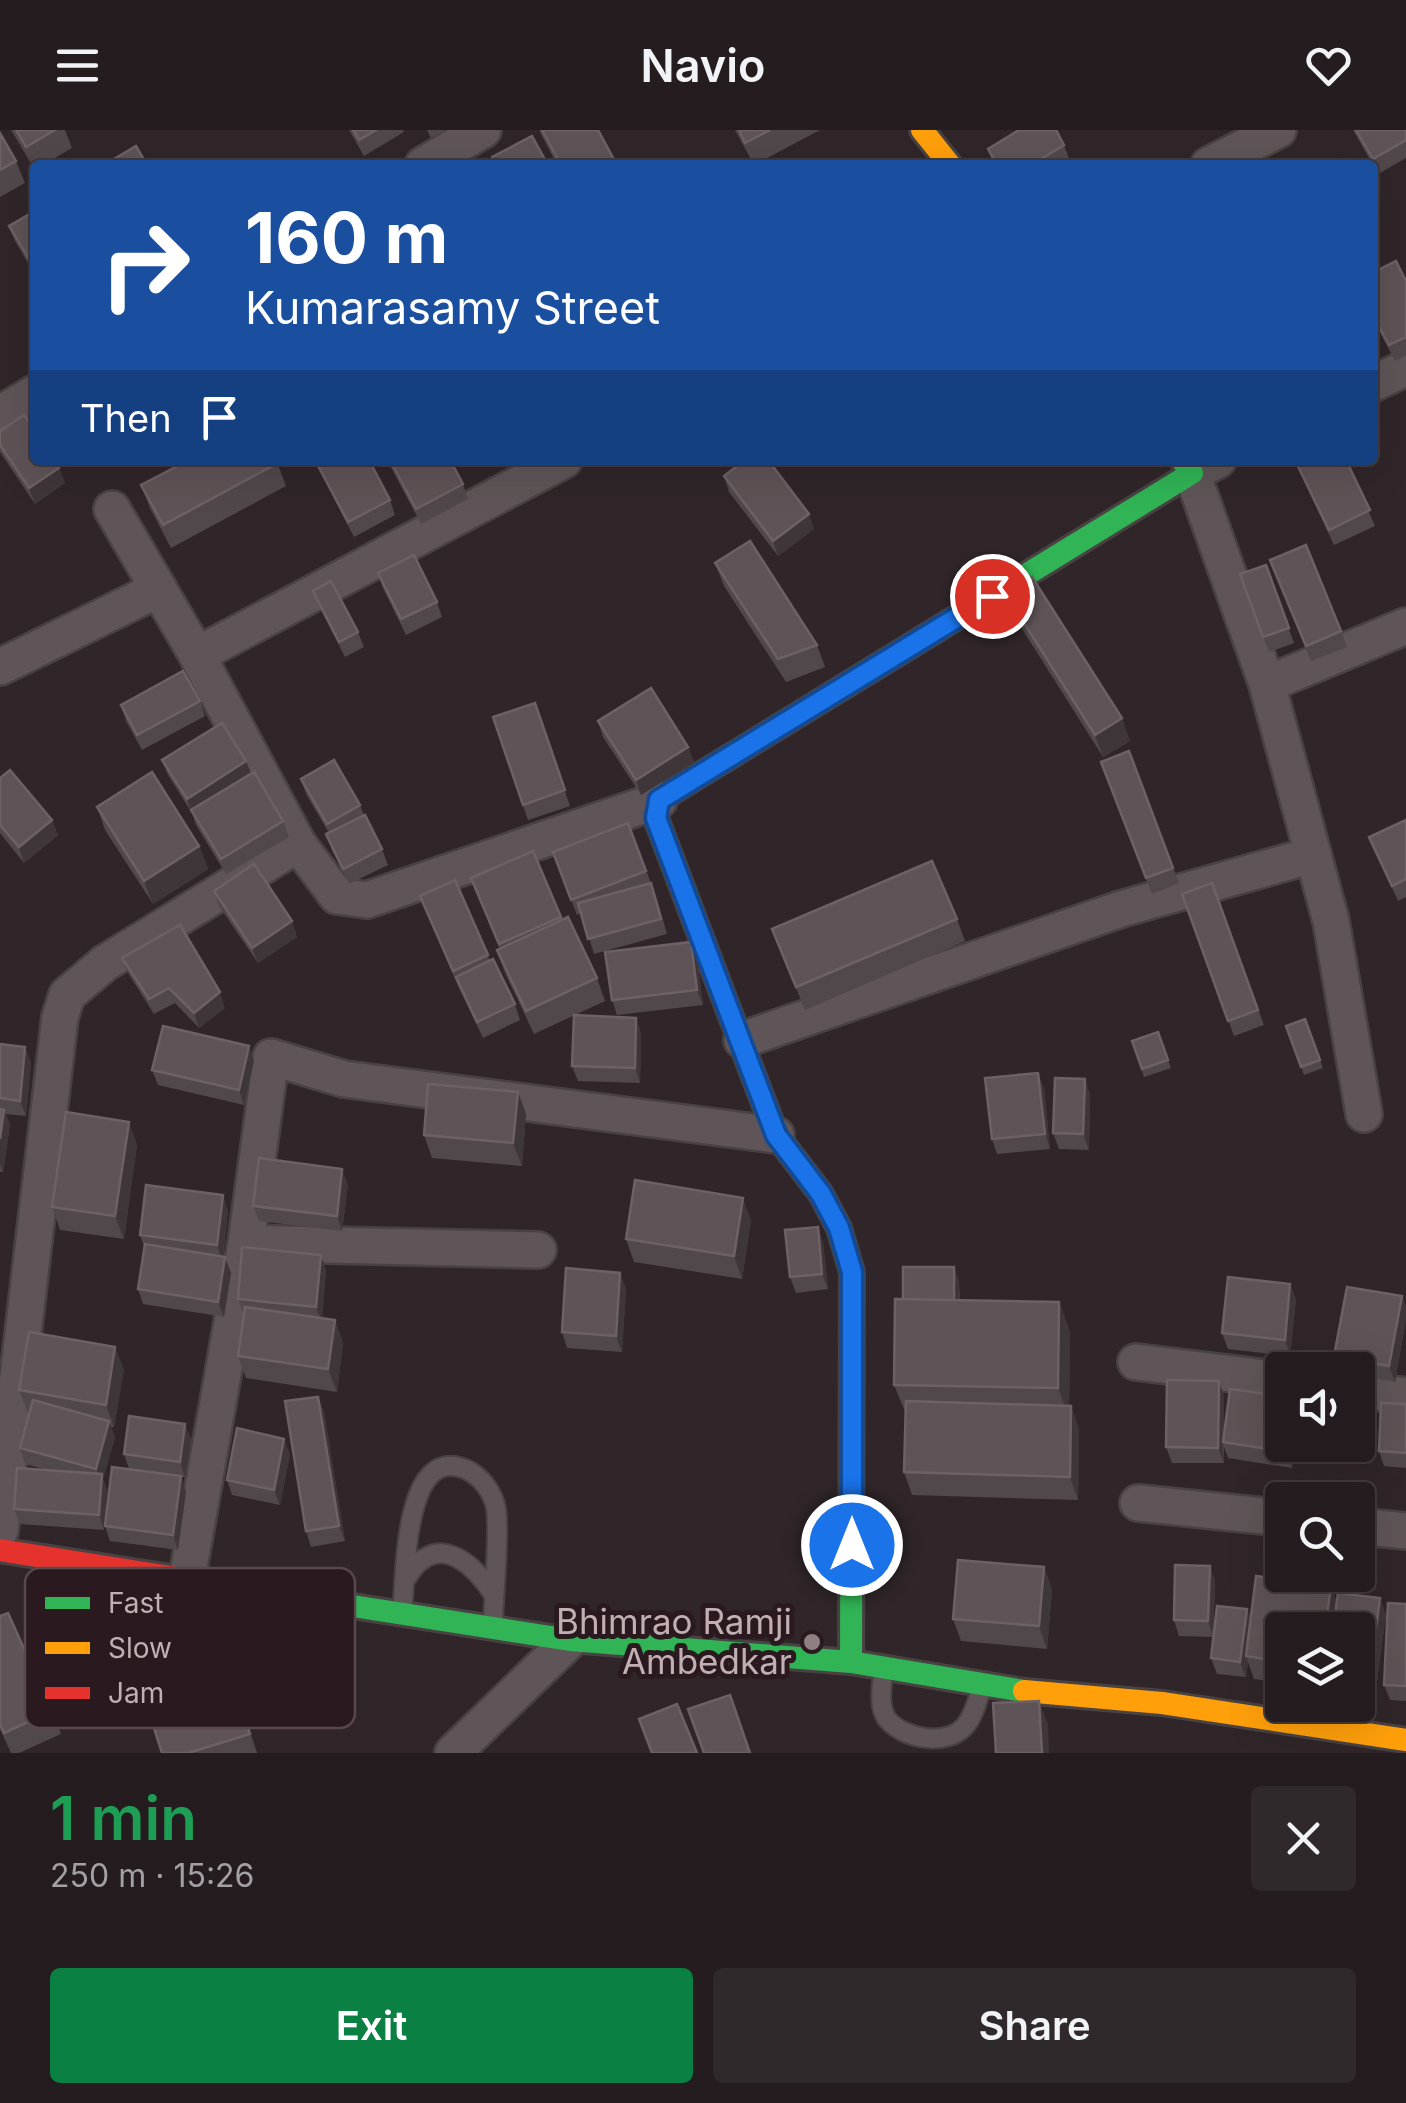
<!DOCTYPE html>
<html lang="en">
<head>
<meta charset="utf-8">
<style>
	body { margin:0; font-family:Inter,sans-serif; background:#30292c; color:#f1f3f6; height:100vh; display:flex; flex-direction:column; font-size:38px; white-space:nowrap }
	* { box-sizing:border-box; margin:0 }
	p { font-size:32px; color:#a3a1a4 }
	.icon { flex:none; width:55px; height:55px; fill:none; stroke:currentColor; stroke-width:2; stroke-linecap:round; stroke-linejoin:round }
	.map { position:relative; height:1623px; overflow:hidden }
	.sheet { display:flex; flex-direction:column; background:#241c1f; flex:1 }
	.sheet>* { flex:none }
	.top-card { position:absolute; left:30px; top:30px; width:1348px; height:305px; border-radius:10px; box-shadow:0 10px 40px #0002,0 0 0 2px #413a3d; background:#1a4fa0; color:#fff; overflow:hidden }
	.fabs { position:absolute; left:1265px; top:1222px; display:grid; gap:20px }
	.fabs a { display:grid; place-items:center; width:110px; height:110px; border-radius:10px; background:#241c1f; box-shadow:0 10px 40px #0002,0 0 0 2px #413a3d; font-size:50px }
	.pin { position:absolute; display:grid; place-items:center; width:85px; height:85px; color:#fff; margin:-42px; border:5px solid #fff; border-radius:50%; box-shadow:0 2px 10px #0007 }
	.me { position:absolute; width:110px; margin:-55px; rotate:0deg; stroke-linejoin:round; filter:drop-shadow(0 0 8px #0008) }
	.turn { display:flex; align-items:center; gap:35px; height:210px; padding:0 50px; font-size:45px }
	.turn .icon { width:130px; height:130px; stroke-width:2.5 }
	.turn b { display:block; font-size:70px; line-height:85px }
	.then { display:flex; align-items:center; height:95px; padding:0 50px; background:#0003; gap:20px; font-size:38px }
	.round { display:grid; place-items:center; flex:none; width:105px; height:105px; border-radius:10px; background:#30292c }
	.summary { display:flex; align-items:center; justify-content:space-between; height:170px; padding:0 50px }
	h1 { font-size:60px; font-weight:600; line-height:75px; color:#1e9e55 }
	.cta { display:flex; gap:20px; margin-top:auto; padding:20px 50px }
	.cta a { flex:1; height:115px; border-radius:10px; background:#0b8043; color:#fff; font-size:40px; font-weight:600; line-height:115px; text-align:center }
	.cta a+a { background:#30292c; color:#f1f3f6 }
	header { display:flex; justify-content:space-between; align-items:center; height:130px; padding:0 50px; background:#241c1f; font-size:45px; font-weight:600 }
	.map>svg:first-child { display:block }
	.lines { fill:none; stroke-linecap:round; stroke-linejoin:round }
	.lane-casing { stroke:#494243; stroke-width:22 }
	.street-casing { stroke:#494243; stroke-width:40 }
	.fast-casing { stroke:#494243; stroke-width:28 }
	.slow-casing { stroke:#494243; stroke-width:28 }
	.jam-casing { stroke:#494243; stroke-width:28 }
	.lane { stroke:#5f5558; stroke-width:18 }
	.street { stroke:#5f5558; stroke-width:35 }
	.fast { stroke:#30b455; stroke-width:22 }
	.slow { stroke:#ff9f0a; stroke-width:22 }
	.jam { stroke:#e5322d; stroke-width:22 }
	.wall { fill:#51484b }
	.shaded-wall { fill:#3f3639 }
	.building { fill:#5e5356; stroke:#6d6165; stroke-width:2.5 }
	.route-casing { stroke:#114b97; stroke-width:25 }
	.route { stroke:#1a73e8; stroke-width:18 }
	.poi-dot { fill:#8f7f83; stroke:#2a1a1f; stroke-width:4 }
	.labels { text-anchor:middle; stroke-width:10; stroke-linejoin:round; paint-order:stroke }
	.poi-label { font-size:35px; fill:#c2afb4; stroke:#2a1a1f; text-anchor:end }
	.key { fill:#2a1a1f; stroke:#58474c; stroke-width:2.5 }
	.key-label { font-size:28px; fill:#c2afb4 }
</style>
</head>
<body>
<header><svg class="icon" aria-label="menu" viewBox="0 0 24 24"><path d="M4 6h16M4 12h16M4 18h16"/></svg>Navio<svg class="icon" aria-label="heart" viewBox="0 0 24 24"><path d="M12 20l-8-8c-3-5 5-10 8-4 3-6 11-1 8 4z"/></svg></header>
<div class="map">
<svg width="1406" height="1623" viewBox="0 0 1406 1623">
	<rect width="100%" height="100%" fill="#302629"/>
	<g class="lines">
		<defs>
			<path id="lane" d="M406,1449C434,1400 471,1430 494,1465
				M402,1483C406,1447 403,1323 459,1337C476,1341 490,1357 495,1374C501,1394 493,1471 493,1497
				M883,1542C882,1557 878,1576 887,1589C903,1609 947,1617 965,1596C973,1587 977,1572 981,1560"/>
			<path id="street" d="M423,35L483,0
				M1209,35L1278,0
				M1372,254L1406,238
				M0,284L35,263
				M1218,330L1192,343L1267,554L1331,791L1364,984
				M112,379L197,525L298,714L337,766L367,770L659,670
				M197,525L564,330
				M0,537L159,459
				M1267,554L1406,496
				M742,910L1121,779L1313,725
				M246,1113L538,1120
				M1136,1232L1282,1250
				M1358,1260L1406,1266
				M1138,1373L1282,1388
				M1358,1396L1406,1401
				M0,1401L60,887L67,865L105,833L298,714
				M187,1449L246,1113L271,927L344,949L776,1005
				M453,1623L570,1510"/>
			<path id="fast" d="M902,521L1192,343L1182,330
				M710,831L776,1005L821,1064L839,1098L852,1142L851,1532
				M327,1472L570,1510L851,1532L1024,1561"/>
			<path id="slow" d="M922,0L950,35
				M710,831L656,688L659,670L902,521
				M1024,1561L1162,1573L1406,1610"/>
			<path id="jam" d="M0,1420L327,1472"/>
		</defs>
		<use href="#lane" class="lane-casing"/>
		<use href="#street" class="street-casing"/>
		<use href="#fast" class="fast-casing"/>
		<use href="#slow" class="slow-casing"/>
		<use href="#jam" class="jam-casing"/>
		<use href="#lane" class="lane"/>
		<use href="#street" class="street"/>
		<use href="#fast" class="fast"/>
		<use href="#slow" class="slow"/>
		<use href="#jam" class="jam"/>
	</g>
	<path class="wall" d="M11,0H65L72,18L43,35H35V40Z
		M349,0H403L404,2L364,26Z
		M427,0H446L431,8Z
		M539,0H598L617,35H557Z
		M735,0H820L754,35Z
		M1353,0H1406V28L1378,44Z
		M0,3L16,31L25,53L0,67Z
		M1064,15L1070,31L1063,35H994L988,19Z
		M35,81V145L15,111L9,96Z
		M1372,143L1406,151V225L1395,231L1372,187Z
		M0,301L59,338L65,353L35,374L0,322Z
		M85,330H100L88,336Z
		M276,330L286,356L171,418L150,378L141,355Z
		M314,330H369L390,370L395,385L354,407Z
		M387,330H450L463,354L468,369L421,394Z
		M730,330H768L814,399L778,426L729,362L724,346L735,338Z
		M1294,330H1346L1375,396L1334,415Z
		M715,433L817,515L825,537L786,552L724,456Z
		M1266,435L1294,513L1269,522L1240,444Z
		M378,443L437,472L442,487L406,505L383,458Z
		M1276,446L1341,501L1347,517L1311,531Z
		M313,461L358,502L364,517L345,527L319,476Z
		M1005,463L1130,611L1103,627L1014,486Z
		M200,571L205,586L142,620L126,591L121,575Z
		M535,573L570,676L528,690L493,587Z
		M598,591L688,617L694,632L641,665L603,607Z
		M1129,621L1179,753L1152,764L1101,632Z
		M162,630L246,631L251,644L283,691L289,707L226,744L196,695L192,683L168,645Z
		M0,648L52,690L58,705L24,733L0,703Z
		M301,649L360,675L364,685L382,719L388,735L349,754L332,720L326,704L329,703L306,664Z
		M97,677L199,716L208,739L153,774L105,700Z
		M1406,690V767L1398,771L1369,707Z
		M628,693L657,769L667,804L594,824L581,783L577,785L553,722Z
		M533,721L562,790L597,848L605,871L534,904L505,843L497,820L500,819L471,748Z
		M455,750L490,831L515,874L520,890L483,908L458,856L420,766Z
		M1212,753L1264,895L1234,906L1182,764Z
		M214,761L292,791L297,807L258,833L219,776Z
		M957,789L965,811L805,880L772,799Z
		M697,827L703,875L617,885L612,870Z
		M122,828L225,878L199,898L175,873L154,884L128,843Z
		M636,888L641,903L640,953L578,951L572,936Z
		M1305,889L1323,938L1304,945L1286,896Z
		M1158,902L1171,938L1144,947L1132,911Z
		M0,914L31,932L26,986L6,984L10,995L3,1042H0Z
		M254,931L244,975L158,955L152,940Z
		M1085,949L1090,965L1089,1020L1059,1019L1053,1003Z
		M1044,958L1050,1019L997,1024L992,1009Z
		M518,962L526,984L522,1036L432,1028L424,1005Z
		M137,1014L124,1109L60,1100L52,1077Z
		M348,1054L342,1101L259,1091L253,1076Z
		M228,1080L223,1127L231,1143L224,1187L143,1174L138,1159L144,1116L140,1105Z
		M751,1090L742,1149L634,1132L626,1109Z
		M823,1112L828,1159L796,1163L790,1147Z
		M954,1137L959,1152L960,1170L1059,1172L1070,1202L1069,1276H1071L1079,1299L1078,1370L912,1365L904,1342L906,1284L894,1255L903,1169Z
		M326,1140L322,1188L335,1190L343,1213L337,1262L246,1248L238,1226L244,1185L238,1169Z
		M626,1158L622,1222L567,1218L562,1202Z
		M1402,1166L1406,1178V1189L1395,1252L1358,1245V1240H1339L1334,1226Z
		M1296,1169L1290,1226L1228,1219L1222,1203Z
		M124,1239L114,1297H111L115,1307L103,1349L107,1360L104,1400L20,1394L14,1379L51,1341L25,1334L20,1318L29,1283H28L19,1260Z
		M1224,1266V1301L1296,1315L1292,1338L1228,1328L1224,1317V1333H1172L1166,1317Z
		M318,1267L324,1282L345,1411L311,1417L306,1401Z
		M1406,1274V1338L1384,1336L1379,1321Z
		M191,1309L185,1347H181L186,1362L178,1420L110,1411L105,1396L129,1339L124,1324Z
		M290,1324L280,1375L232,1365L227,1350Z
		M1210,1436L1215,1451L1213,1507L1179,1506L1174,1490Z
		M1044,1437L1052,1460L1047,1519L961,1511L953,1489Z
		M1331,1456L1337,1473L1386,1484L1374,1574L1358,1572V1500H1282V1553L1254,1549L1248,1532L1246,1547L1217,1544L1211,1528L1247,1479L1251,1489Z
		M75,1474L105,1568L73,1577L67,1562Z
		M1406,1474V1571L1390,1570L1384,1555Z
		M0,1486L52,1581L61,1604L19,1623H11L0,1599Z
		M223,1514L257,1623H162Z"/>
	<path class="shaded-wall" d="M734,330H755L738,342Z
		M59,338L65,353L35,374L29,358Z
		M809,384L814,399L778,426L773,411Z
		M1122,588L1130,611L1103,627L1095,605Z
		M688,617L694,632L641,665L636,650Z
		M246,631L252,646L192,684L187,669Z
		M52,690L58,705L24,733L19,717Z
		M199,716L208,739L153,774L144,751Z
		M292,791L297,807L258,833L252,818Z
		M691,812L697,827L703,875L697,860Z
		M220,862L225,878L199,898L194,883Z
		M636,888L641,903L640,953L635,938Z
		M249,916L254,931L244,975L239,960Z
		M25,917L31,932L26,986L20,971Z
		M1038,943L1044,958L1050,1019L1045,1004Z
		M1085,949L1090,965L1089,1020L1083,1004Z
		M518,962L526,984L522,1036L513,1013Z
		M4,980L10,995L3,1042L0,1034V1009Z
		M129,992L137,1014L124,1109L115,1086Z
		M342,1039L348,1054L342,1101L337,1086Z
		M223,1065L228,1080L222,1130L217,1115Z
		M743,1068L751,1090L742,1149L734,1126Z
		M818,1097L823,1112L828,1159L822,1144Z
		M321,1125L326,1140L322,1192L316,1177Z
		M225,1127L231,1143L224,1187L218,1172Z
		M954,1137L959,1152L960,1188L954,1172Z
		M620,1143L626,1158L622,1222L616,1206Z
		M1290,1154L1296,1169L1290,1226L1285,1210Z
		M1402,1166L1406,1178V1189L1395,1252L1389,1236Z
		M1059,1172L1070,1202L1069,1287L1058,1258Z
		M335,1190L343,1213L337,1262L328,1239Z
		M115,1217L124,1239L114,1297L106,1275Z
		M1219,1251L1224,1266V1313L1223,1312L1224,1333L1218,1318Z
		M318,1267L324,1282L345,1411L339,1396Z
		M1071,1276L1079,1299L1078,1370L1070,1347Z
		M109,1291L115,1307L103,1349L107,1360L104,1400L99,1385L101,1353L96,1339Z
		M185,1294L191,1309L185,1347L180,1332Z
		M284,1309L290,1324L280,1375L274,1360Z
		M1288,1315H1296L1292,1338L1287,1322Z
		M181,1346L186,1362L178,1420L173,1405Z
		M1210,1436L1215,1451L1213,1507L1208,1491Z
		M1044,1437L1052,1460L1047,1519L1039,1496Z
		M1331,1456L1339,1479L1336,1500H1325Z
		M1380,1468L1386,1484L1374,1574L1368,1559Z
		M1247,1479L1253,1495L1246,1526L1248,1532L1246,1547L1240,1532Z
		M214,1491L223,1514L257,1623L250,1604Z
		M1039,1571L1048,1594L1049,1623H1042Z"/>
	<path class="building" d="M16,0H55L26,17Z
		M353,0H376L359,10Z
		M542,0H598L617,35H561Z
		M739,0H770L745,13Z
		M1019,0H1056L1064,15L1031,35H997L988,19Z
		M1356,0H1406V10L1373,29Z
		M0,3L16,31L0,40Z
		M532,6L548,35H496L492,27Z
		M136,16L147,35H104Z
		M35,81V139L9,96Z
		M1396,131L1406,151V207L1389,215L1372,183V143Z
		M24,285L35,301V330H54L59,338L29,358L0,315V301Z
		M189,330H276L278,333L163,395L141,355Z
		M315,330H369L390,370L348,392Z
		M390,330H450L463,354L416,379Z
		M745,330H768L809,384L773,411L724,346Z
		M1295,330H1346L1370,380L1329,400Z
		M750,411L817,515L778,529L715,433Z
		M1306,415L1341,501L1306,516L1270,430Z
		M414,425L437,472L401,489L378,443Z
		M1266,435L1289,498L1263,507L1240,444Z
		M1032,447L1122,588L1095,605L1005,463Z
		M331,451L358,502L339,512L313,461Z
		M183,541L200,571L137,605L121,575Z
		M651,558L688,617L636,650L598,591Z
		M535,573L565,660L523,675L493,587Z
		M222,593L246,631L187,669L162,630Z
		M1129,621L1173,738L1146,748L1101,632Z
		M334,630L360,675L327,694L301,649Z
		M10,640L52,690L19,717L0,695V648Z
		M152,642L199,716L144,751L97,677Z
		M254,642L283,691L221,729L191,680Z
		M365,685L382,719L343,739L326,704Z
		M1406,690V749L1392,756L1369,707Z
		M628,693L646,741L571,770L553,722Z
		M533,721L561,787L499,814L471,748Z
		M932,731L957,789L796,857L772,799Z
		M254,734L292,791L252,818L214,761Z
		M455,750L488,825L453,841L420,766Z
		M651,753L661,789L588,809L578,773Z
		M1212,753L1258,880L1228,891L1182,764Z
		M568,787L597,848L526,881L497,820Z
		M180,795L220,862L194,883L169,858L149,869L122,828Z
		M691,812L697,860L612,870L605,822Z
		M493,829L515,874L477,892L456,847Z
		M574,885L636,888L635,938L572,936Z
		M1305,889L1320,930L1301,937L1286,896Z
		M163,896L249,916L239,960L152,940Z
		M1158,902L1168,930L1142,939L1132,911Z
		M0,914L25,917L20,971L0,968Z
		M1038,943L1045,1004L992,1009L985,948Z
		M1055,948L1085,949L1083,1004L1053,1003Z
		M428,954L518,962L513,1013L424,1005Z
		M0,979L4,980L0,1009Z
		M66,982L129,992L115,1086L52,1077Z
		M259,1028L342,1039L337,1086L253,1076Z
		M635,1050L743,1068L734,1126L626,1109Z
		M146,1055L223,1065L217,1115L140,1105Z
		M818,1097L822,1144L790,1147L785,1100Z
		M145,1114L225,1127L218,1172L138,1159Z
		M242,1117L321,1125L316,1177L238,1169Z
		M903,1137H954V1170L903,1169Z
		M566,1138L620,1143L616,1206L562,1202Z
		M1228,1147L1290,1154L1285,1210L1222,1203Z
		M1347,1157L1402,1166L1389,1236L1334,1226Z
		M895,1169L1059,1172L1058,1258L894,1255Z
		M245,1177L335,1190L328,1239L238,1226Z
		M29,1202L115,1217L106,1275L19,1260Z
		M1167,1250L1219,1251L1218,1318L1166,1317Z
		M1230,1259L1282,1266V1315H1288L1287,1322L1223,1312Z
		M318,1267L339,1396L306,1401L285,1271Z
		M33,1270L109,1291L96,1339L20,1318Z
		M906,1271L1071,1276L1070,1347L904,1342Z
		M1381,1273L1406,1274V1323L1379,1321Z
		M129,1286L185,1294L180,1332L124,1324Z
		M237,1298L284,1309L274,1360L227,1350Z
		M112,1337L181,1346L173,1405L105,1396Z
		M17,1338L102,1344L99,1385L14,1379Z
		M958,1430L1044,1437L1039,1496L953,1489Z
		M1175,1435L1210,1436L1208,1491L1174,1490Z
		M1256,1446L1331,1456L1325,1500H1282V1532L1246,1526Z
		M1338,1463L1380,1468L1368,1559L1358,1557V1500H1333Z
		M1388,1473L1406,1474V1556L1384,1555Z
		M1217,1476L1247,1479L1240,1532L1211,1528Z
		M8,1483L52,1581L4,1603L0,1594V1486Z
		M119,1489L214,1491L250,1604L188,1623H162Z
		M730,1565L750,1623H704L688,1579Z
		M1039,1571L1042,1623H996L993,1573Z
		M677,1574L697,1623H652L639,1589Z"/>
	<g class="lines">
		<defs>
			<path id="route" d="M852,1415V1142L839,1098L821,1064L776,1005L656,688L659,670L992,466"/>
		</defs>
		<use href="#route" class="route-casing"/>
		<use href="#route" class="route"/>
	</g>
	<circle class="poi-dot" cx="812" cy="1512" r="10"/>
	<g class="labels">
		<g class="poi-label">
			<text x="792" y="1504">Bhimrao Ramji<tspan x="792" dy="40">Ambedkar</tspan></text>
		</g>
	</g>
	<rect x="25" y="1438" width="330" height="160" rx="15" class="key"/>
	<rect x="45" y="1467" width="45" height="12" fill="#30b455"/>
	<rect x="45" y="1512" width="45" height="12" fill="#ff9f0a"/>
	<rect x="45" y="1557" width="45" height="12" fill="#e5322d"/>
	<g class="key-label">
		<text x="108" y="1483">Fast</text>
		<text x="108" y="1528">Slow</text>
		<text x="108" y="1573">Jam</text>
	</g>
</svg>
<div class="fabs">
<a><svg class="icon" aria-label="sound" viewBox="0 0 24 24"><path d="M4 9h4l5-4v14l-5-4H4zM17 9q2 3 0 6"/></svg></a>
<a><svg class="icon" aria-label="search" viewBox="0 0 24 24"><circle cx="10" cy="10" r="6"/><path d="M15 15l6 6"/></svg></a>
<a><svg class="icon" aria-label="layers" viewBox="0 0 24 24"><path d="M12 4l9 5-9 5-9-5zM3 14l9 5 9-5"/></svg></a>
</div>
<div class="pin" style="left:992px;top:466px;background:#d93025"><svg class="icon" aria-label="arrive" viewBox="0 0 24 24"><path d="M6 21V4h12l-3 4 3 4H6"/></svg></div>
<svg class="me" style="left:852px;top:1415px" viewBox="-20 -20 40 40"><circle r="17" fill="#1a73e8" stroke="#fff" stroke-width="3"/><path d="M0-11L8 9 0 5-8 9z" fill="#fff"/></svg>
<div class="top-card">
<div class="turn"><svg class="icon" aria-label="right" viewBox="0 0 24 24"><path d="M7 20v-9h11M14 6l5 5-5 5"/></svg><div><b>160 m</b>Kumarasamy Street</div></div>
<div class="then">Then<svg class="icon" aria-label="arrive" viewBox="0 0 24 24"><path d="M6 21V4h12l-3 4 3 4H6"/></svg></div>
</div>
</div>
<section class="sheet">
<div class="summary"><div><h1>1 min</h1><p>250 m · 15:26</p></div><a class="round"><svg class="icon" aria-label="close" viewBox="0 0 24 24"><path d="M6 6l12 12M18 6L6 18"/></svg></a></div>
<div class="cta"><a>Exit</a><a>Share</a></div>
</section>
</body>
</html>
